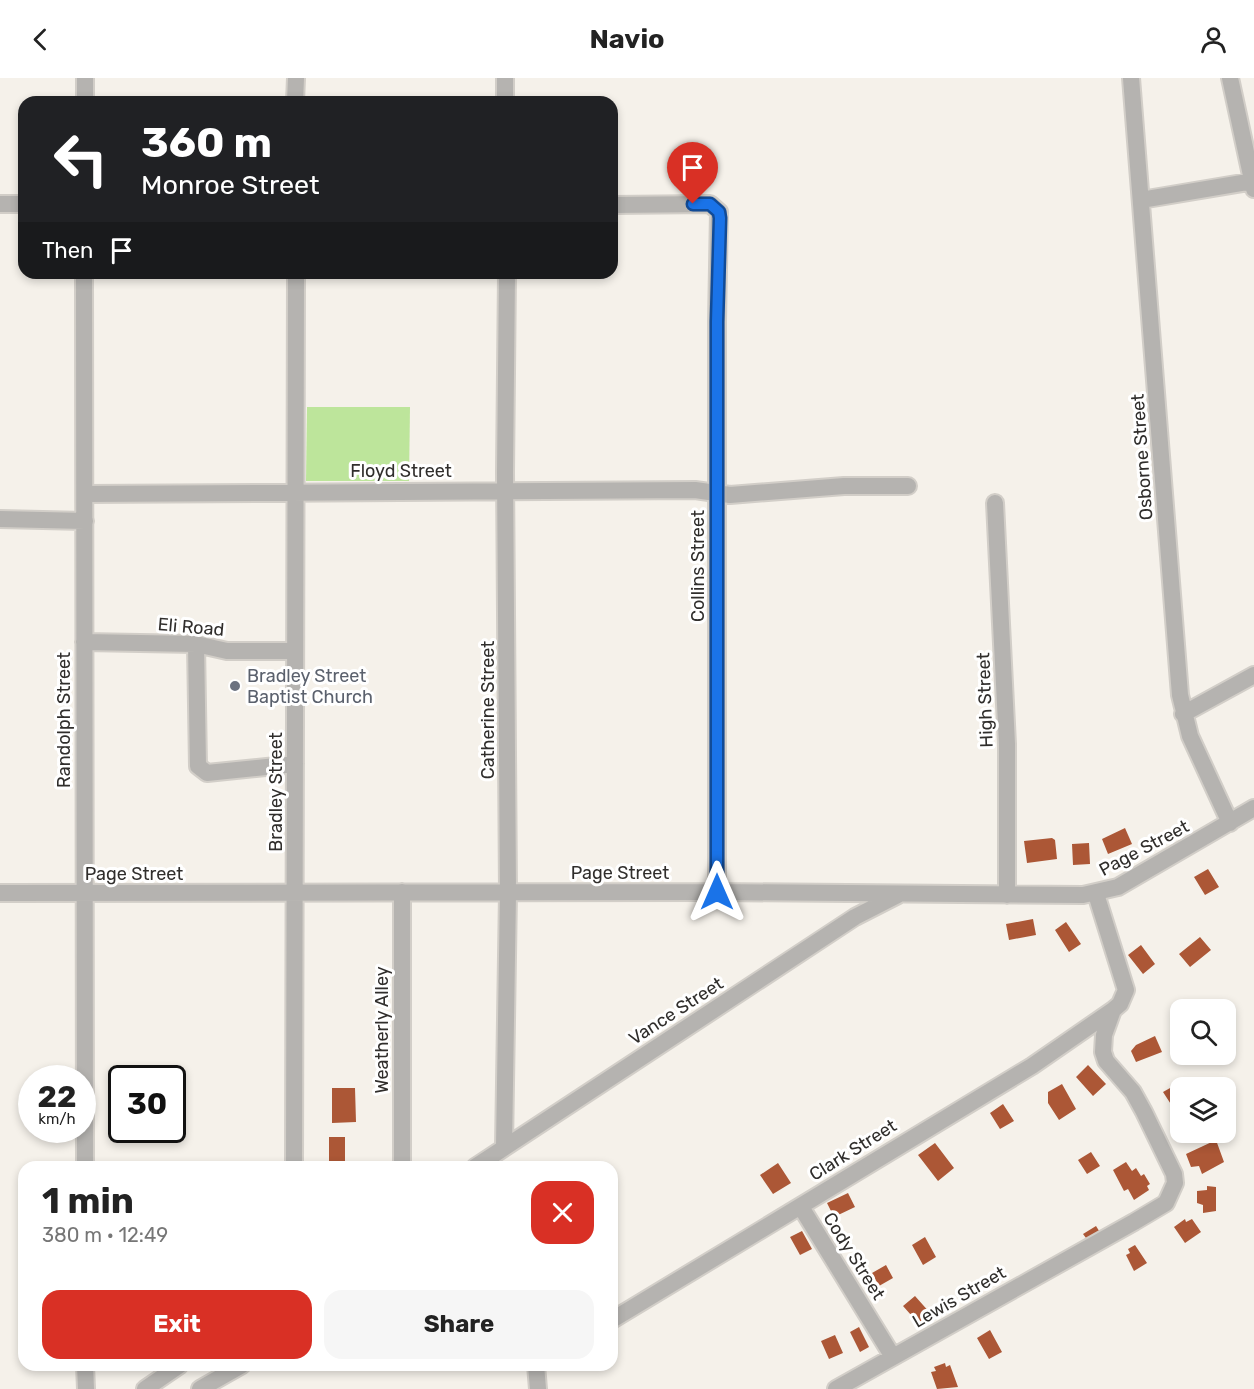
<!DOCTYPE html>
<html lang="en">
<head>
<meta charset="utf-8">
<style>
	body { margin:0; font-family:Rubik,sans-serif; background:#f6f6f6; color:#222; height:100vh; display:flex; flex-direction:column; font-size:22px; white-space:nowrap }
	* { box-sizing:border-box; margin:0 }
	p { font-size:20px; color:#767676 }
	.icon { flex:none; width:33px; height:33px; fill:none; stroke:currentColor; stroke-width:2; stroke-linecap:round; stroke-linejoin:round }
	.map { position:relative; flex:1; overflow:hidden }
	.drawer { position:absolute; left:18px; top:1083px; width:600px; height:210px; display:flex; flex-direction:column; background:#fff; border-radius:18px; box-shadow:0 3px 9px #0003 }
	.drawer>* { flex:none }
	.guide { position:absolute; left:18px; top:18px; width:600px; height:183px; border-radius:18px; box-shadow:0 3px 9px #0003; background:#202124; color:#fff; overflow:hidden }
	.fabs { position:absolute; left:1170px; top:921px; display:grid; gap:12px }
	.fabs a { display:grid; place-items:center; width:66px; height:66px; border-radius:12px; background:#fff; box-shadow:0 3px 9px #0003; font-size:30px }
	.speed { position:absolute; left:18px; top:987px; display:flex; gap:12px; font-size:30px; font-weight:700; text-align:center }
	.speed>* { display:grid; place-content:center; width:78px; height:78px; border-radius:50%; background:#fff; box-shadow:0 3px 9px #0003; line-height:1 }
	.speed small { font-size:15px; font-weight:400 }
	.speed .limit { border:3px solid #111; border-radius:9px; background:#fff; color:#111 }
	.pin { position:absolute; display:grid; place-items:center; width:51px; height:51px; color:#fff; margin:-62px -26px; border-radius:50% 50% 50% 0; rotate:-45deg; box-shadow:0 0 6px #0007 }
	.pin .icon { rotate:45deg }
	.me { position:absolute; width:66px; margin:-33px; rotate:0deg; stroke-linejoin:round; filter:drop-shadow(0 0 4px #0008) }
	.turn { display:flex; align-items:center; gap:21px; height:126px; padding:0 24px; font-size:27px }
	.turn .icon { width:78px; height:78px; stroke-width:2.5 }
	.turn b { display:block; font-size:42px; line-height:51px }
	.then { display:flex; align-items:center; height:57px; padding:0 24px; background:#0003; gap:12px; font-size:22px }
	.round { display:grid; place-items:center; flex:none; width:63px; height:63px; border-radius:18px; background:#f6f6f6 }
	.summary { display:flex; align-items:center; justify-content:space-between; height:102px; padding:0 24px }
	h1 { font-size:36px; font-weight:700; line-height:45px }
	.cta { display:flex; gap:12px; margin-top:auto; padding:12px 24px }
	.cta a { flex:1; height:69px; border-radius:18px; background:#d93025; color:#fff; font-size:24px; font-weight:700; line-height:69px; text-align:center }
	.cta a+a { background:#f6f6f6; color:#222 }
	header { display:flex; justify-content:space-between; align-items:center; height:78px; padding:0 24px; background:#fff; font-size:27px; font-weight:700 }
	.map>svg:first-child { display:block }
	.green { fill:#bde59b }
	.building { fill:#ac5736 }
	.lines { fill:none; stroke-linecap:round; stroke-linejoin:round }
	.minor-casing { stroke:#d2cec8; stroke-width:20 }
	.minor { stroke:#b5b3b0; stroke-width:16 }
	.route-casing { stroke:#114b97; stroke-width:15 }
	.route { stroke:#1a73e8; stroke-width:10 }
	.worship-dot { fill:#6b7280; stroke:#fff; stroke-width:2 }
	.labels { text-anchor:middle; stroke-width:6; stroke-linejoin:round; paint-order:stroke }
	.street-label { font-size:18px; fill:#302e2c; stroke:#fff }
	.worship-label { font-size:18px; fill:#5b616d; stroke:#fff; text-anchor:start }
</style>
</head>
<body>
<header><svg class="icon" aria-label="back" viewBox="0 0 24 24"><path d="M15 5l-7 7 7 7"/></svg>Navio<svg class="icon" aria-label="person" viewBox="0 0 24 24"><circle cx="12" cy="8" r="4"/><path d="M4 21q1-7 8-7t8 7"/></svg></header>
<div class="map">
<svg width="1254" height="1311" viewBox="0 0 1254 1311">
	<rect width="100%" height="100%" fill="#f5f1ea"/>
	<path class="green" d="M307,329H410L409,403H306Z"/>
	<path class="building" d="M1125,750L1132,766L1108,776L1102,761Z
		M1052,760L1055,762L1057,781L1027,785L1024,763Z
		M1089,765L1090,786L1073,787L1072,766Z
		M1208,791L1219,809L1205,817L1194,799Z
		M1033,841L1036,857L1009,862L1006,846Z
		M1066,844L1081,866L1069,874L1055,852Z
		M1200,859L1211,872L1190,889L1179,876Z
		M1141,867L1155,886L1143,896L1128,877Z
		M1155,958L1162,974L1136,984L1131,973L1136,967Z
		M1088,987L1106,1006L1093,1018L1076,999Z
		M1179,1005L1180,1032L1176,1034L1163,1014Z
		M1062,1006L1076,1031L1059,1042L1048,1025V1014Z
		M332,1010H355L356,1044L332,1045Z
		M1003,1026L1014,1043L1000,1051L990,1035Z
		M1180,1042V1054L1199,1055L1180,1060L1175,1048Z
		M329,1059H345V1087H329Z
		M1216,1062L1224,1084L1202,1096L1199,1088L1191,1089L1186,1076Z
		M935,1065L954,1090L938,1103L918,1077Z
		M1091,1074L1100,1088L1087,1096L1078,1082Z
		M1126,1084L1132,1093L1136,1090L1141,1098L1144,1096L1150,1106L1147,1108L1149,1112L1134,1122L1128,1111L1124,1113L1113,1092Z
		M778,1085L791,1105L773,1116L760,1097Z
		M1207,1108L1216,1109V1133L1203,1135V1127L1197,1125V1113L1207,1112Z
		M848,1115L855,1129L834,1139L827,1125Z
		M1185,1141L1186,1144L1192,1141L1201,1154L1185,1165L1174,1149Z
		M1096,1148L1101,1156L1089,1164L1083,1156Z
		M802,1153L812,1171L800,1177L790,1159Z
		M925,1159L936,1179L923,1187L912,1167Z
		M1135,1167L1147,1185L1134,1193L1126,1177L1130,1175L1128,1171Z
		M886,1187L893,1200L879,1208L872,1195Z
		M915,1218L931,1236L919,1246L903,1228Z
		M859,1249L869,1269L860,1274L850,1254Z
		M990,1252L1002,1274L989,1281L977,1260Z
		M835,1257L843,1275L829,1281L821,1263Z
		M945,1285L946,1289L950,1287L958,1309L937,1311L931,1294L936,1293L934,1289Z"/>
	<g class="lines">
		<defs>
			<path id="minor" d="M85,0V24
				M1131,0L1180,617L1190,658L1230,745
				M1230,0L1254,111
				M295,24L296,0
				M505,24V0
				M1141,122L1254,103
				M0,126H24
				M612,127L710,126L719,134L717,244V814
				M84,195L85,1089
				M85,416L695,412L730,417L844,408H908
				M995,425L1007,666V817
				M0,441L85,443
				M84,564L196,566L227,573H295
				M196,566L198,688L207,695L295,686
				M1183,636L1254,597
				M402,814V1089
				M0,815L717,814L1083,817L1118,809L1254,730
				M504,1069L508,815L505,394L507,195
				M294,1089L296,195
				M475,1089L855,839L898,817
				M801,1129L893,1279
				M612,1242L1032,988L1113,932
				M85,1287L86,1311
				M536,1287L538,1311
				M145,1311L180,1287
				M200,1311L242,1287
				M836,1311L1134,1144L1166,1125L1175,1105L1174,1096L1144,1034L1133,1014L1106,983L1103,974L1104,957L1113,932L1120,926L1126,912L1096,816"/>
		</defs>
		<use href="#minor" class="minor-casing"/>
		<use href="#minor" class="minor"/>
	</g>
	<g class="lines">
		<defs>
			<path id="route" d="M693,126H710L719,134L720,140L717,244V814"/>
		</defs>
		<use href="#route" class="route-casing"/>
		<use href="#route" class="route"/>
	</g>
	<circle class="worship-dot" cx="235" cy="608" r="6"/>
	<g class="labels">
		<g class="street-label">
			<text transform="translate(1142 379) rotate(-94)" y="6">Osborne Street</text>
			<text x="401" y="399">Floyd Street</text>
			<text transform="translate(698 488) rotate(-90)" y="6">Collins Street</text>
			<text transform="translate(191 549) rotate(5)" y="6">Eli Road</text>
			<text transform="translate(985 622) rotate(-92)" y="6">High Street</text>
			<text transform="translate(488 632) rotate(-90)" y="6">Catherine Street</text>
			<text transform="translate(64 642) rotate(-90)" y="6">Randolph Street</text>
			<text transform="translate(276 714) rotate(-90)" y="6">Bradley Street</text>
			<text transform="translate(1144 770) rotate(-28)" y="6">Page Street</text>
			<text x="620" y="801">Page Street</text>
			<text x="134" y="802">Page Street</text>
			<text transform="translate(676 933) rotate(-33)" y="6">Vance Street</text>
			<text transform="translate(382 952) rotate(-90)" y="6">Weatherly Alley</text>
			<text transform="translate(853 1072) rotate(-32)" y="6">Clark Street</text>
			<text transform="translate(854 1178) rotate(58)" y="6">Cody Street</text>
			<text transform="translate(959 1219) rotate(-30)" y="6">Lewis Street</text>
		</g>
		<g class="worship-label">
			<text x="247" y="604">Bradley Street<tspan x="247" dy="21">Baptist Church</tspan></text>
		</g>
	</g>
</svg>
<div class="fabs">
<a><svg class="icon" aria-label="search" viewBox="0 0 24 24"><circle cx="10" cy="10" r="6"/><path d="M15 15l6 6"/></svg></a>
<a><svg class="icon" aria-label="layers" viewBox="0 0 24 24"><path d="M12 4l9 5-9 5-9-5zM3 14l9 5 9-5"/></svg></a>
</div>
<div class="speed"><div>22<small>km/h</small></div><div class="limit">30</div></div>
<div class="pin" style="left:693px;top:126px;background:#d93025"><svg class="icon" aria-label="arrive" viewBox="0 0 24 24"><path d="M6 21V4h12l-3 4 3 4H6"/></svg></div>
<svg class="me" style="left:717px;top:814px" viewBox="-20 -20 40 40"><path d="M0-17L14 15 0 8-14 15z" fill="#1a73e8" stroke="#fff" stroke-width="4"/></svg>
<div class="guide">
<div class="turn"><svg class="icon" aria-label="left" viewBox="0 0 24 24"><path d="M17 20v-9H6M10 6l-5 5 5 5"/></svg><div><b>360 m</b>Monroe Street</div></div>
<div class="then">Then<svg class="icon" aria-label="arrive" viewBox="0 0 24 24"><path d="M6 21V4h12l-3 4 3 4H6"/></svg></div>
</div>
<section class="drawer">
<div class="summary"><div><h1>1 min</h1><p>380 m · 12:49</p></div><a class="round" style="background:#d93025;color:#fff"><svg class="icon" aria-label="close" viewBox="0 0 24 24"><path d="M6 6l12 12M18 6L6 18"/></svg></a></div>
<div class="cta"><a>Exit</a><a>Share</a></div>
</section>
</div>
</body>
</html>
